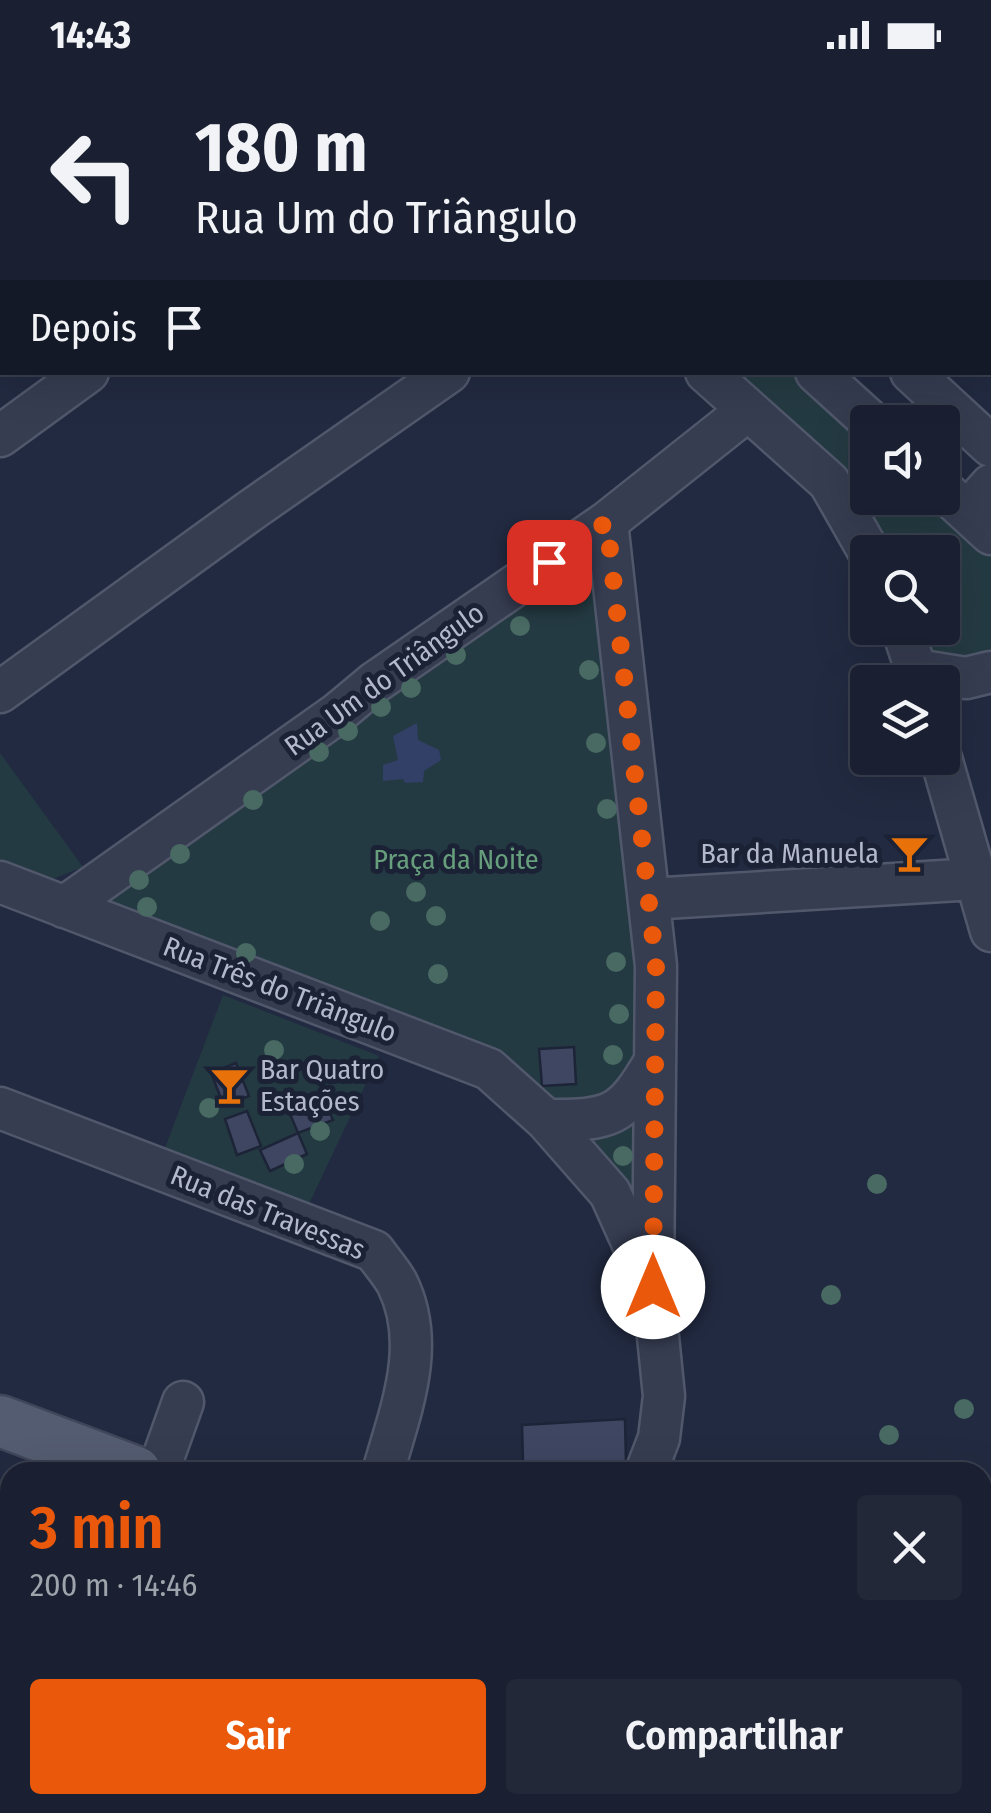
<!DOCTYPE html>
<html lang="pt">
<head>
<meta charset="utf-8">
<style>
	body { margin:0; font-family:"Fira Sans Condensed",sans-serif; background:#232839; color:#f1f3f6; height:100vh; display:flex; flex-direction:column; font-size:38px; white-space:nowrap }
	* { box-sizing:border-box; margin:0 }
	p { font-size:32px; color:#9fa3ab }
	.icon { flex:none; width:55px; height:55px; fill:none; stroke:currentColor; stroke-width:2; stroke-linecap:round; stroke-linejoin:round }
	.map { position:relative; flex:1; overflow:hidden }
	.side { position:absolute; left:0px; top:1392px; width:992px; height:352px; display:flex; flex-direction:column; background:#1a2031; border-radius:30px 30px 0 0; box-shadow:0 10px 40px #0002,0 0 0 2px #383e4d }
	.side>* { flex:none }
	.banner { position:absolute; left:0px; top:0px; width:992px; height:305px; box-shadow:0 10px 40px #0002,0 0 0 2px #383e4d; background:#1a2031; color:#f1f3f6; overflow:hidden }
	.tools { position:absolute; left:850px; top:335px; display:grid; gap:20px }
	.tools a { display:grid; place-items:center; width:110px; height:110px; border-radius:10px; background:#1a2031; box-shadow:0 10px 40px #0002,0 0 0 2px #383e4d; font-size:50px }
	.pin { position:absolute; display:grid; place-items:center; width:85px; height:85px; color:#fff; margin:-42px; border-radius:20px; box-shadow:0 5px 15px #0006 }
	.me { position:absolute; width:110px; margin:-55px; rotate:0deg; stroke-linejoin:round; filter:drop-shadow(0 0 8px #0008) }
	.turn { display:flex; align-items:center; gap:35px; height:210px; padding:0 30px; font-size:45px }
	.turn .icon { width:130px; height:130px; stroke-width:2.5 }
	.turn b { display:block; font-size:70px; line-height:85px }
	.then { display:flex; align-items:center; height:95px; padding:0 30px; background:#0003; gap:20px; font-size:38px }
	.round { display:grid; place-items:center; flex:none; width:105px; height:105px; border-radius:10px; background:#232839 }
	.summary { display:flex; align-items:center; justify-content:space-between; height:170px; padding:0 30px }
	h1 { font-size:60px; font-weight:600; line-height:75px; color:#ea580c }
	.primary-button { display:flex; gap:20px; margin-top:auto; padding:20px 30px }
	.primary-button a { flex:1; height:115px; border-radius:10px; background:#ea580c; color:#fff; font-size:40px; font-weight:600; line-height:115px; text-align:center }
	.primary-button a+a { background:#232839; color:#f1f3f6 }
	.status { display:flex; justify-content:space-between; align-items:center; height:70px; padding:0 50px; background:#1a2031; direction:ltr }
	.status svg { height:28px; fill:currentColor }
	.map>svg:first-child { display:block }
	.green { fill:#243a42 }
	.water { fill:#324068 }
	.building { fill:#3e4662; stroke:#1d2438; stroke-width:2.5 }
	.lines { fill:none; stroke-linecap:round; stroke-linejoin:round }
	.minor-casing { stroke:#51586c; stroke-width:45 }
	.major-casing { stroke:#40465a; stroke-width:55 }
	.minor { stroke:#363d51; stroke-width:40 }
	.major { stroke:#545c71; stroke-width:50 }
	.tree { fill:#486a62 }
	.route { stroke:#ea580c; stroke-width:18; stroke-dasharray:0 32.4 }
	.labels { text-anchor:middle; stroke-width:10; stroke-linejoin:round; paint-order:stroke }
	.street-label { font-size:28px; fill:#b3b8cc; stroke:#1b2236 }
	.poi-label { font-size:28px; fill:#b3b8cc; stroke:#1b2236; text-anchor:end }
	.park-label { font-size:28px; fill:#679f7d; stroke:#1b2236 }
</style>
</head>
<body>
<div class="status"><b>14:43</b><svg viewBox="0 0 49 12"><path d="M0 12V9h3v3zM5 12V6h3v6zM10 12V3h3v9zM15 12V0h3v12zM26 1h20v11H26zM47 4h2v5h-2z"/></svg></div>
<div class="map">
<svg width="991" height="1743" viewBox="0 0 991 1743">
	<rect width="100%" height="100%" fill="#222a41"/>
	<path class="green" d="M706,303H793L867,370L868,428H929L991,486V583L963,591L924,584L910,558H942V482H869Z
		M600,470L646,892L650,1197L487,990L83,836Z
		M0,683L83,797L45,812L0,798Z
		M223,925L379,986L307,1138L165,1078Z"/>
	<path class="water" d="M417,653L418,670L439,680L441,690L424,701L423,712L405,713L403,709L383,711V695L398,690L393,666Z"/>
	<path class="building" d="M849,0H991V41L990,2Z
		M574,977L576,1014L542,1016L539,979Z
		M236,993L249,1026L224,1036L211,1003Z
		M324,1030L333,1050L298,1063L290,1044Z
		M247,1041L261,1076L237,1085L225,1049Z
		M298,1063L307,1084L270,1101L260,1080Z
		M625,1349L626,1391L523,1392L522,1355Z
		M982,1606L991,1609V1630L984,1648Z"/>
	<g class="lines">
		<defs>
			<path id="minor" d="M435,0L436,2
				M516,0L518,2
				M152,2L155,0
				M0,108L2,106
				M706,302L829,412L869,482
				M816,302L871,352
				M911,302L991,376
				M0,366L88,302
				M942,419L991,464
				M967,442L991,415
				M607,452L656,896L653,1217L664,1326L659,1368L646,1402
				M902,558L920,612
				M916,600L966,608L991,602
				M0,622L250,441L449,302
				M941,688L991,861
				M0,812L489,999L546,1050L610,1123L647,1205
				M649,829L975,809
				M64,837L338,643L374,613L607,452L748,340
				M0,1038L374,1181C381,1191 391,1202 397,1213C428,1275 400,1341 383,1402
				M546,1050C611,1050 622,1048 655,991
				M158,1402L183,1332
				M394,1743L399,1735"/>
			<path id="major" d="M0,1351L136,1402
				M982,1712L991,1715
				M946,1735L948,1743"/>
		</defs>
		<use href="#minor" class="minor-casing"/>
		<use href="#major" class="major-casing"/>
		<use href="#minor" class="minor"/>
		<use href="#major" class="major"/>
	</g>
	<g class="tree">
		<circle cx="520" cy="556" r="10"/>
		<circle cx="456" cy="585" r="10"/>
		<circle cx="589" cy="600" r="10"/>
		<circle cx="411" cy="618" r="10"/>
		<circle cx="381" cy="637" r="10"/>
		<circle cx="348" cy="661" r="10"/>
		<circle cx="596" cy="673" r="10"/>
		<circle cx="319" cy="682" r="10"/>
		<circle cx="253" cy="730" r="10"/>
		<circle cx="607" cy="739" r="10"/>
		<circle cx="180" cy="784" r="10"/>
		<circle cx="139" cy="810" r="10"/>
		<circle cx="416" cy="822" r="10"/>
		<circle cx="147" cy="837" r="10"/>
		<circle cx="436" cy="846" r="10"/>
		<circle cx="380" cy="851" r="10"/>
		<circle cx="246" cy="883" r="10"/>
		<circle cx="616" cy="892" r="10"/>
		<circle cx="438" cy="904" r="10"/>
		<circle cx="619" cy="944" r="10"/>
		<circle cx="274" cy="980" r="10"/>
		<circle cx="613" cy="985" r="10"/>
		<circle cx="209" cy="1038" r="10"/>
		<circle cx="320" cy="1061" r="10"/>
		<circle cx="623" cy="1086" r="10"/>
		<circle cx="294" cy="1094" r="10"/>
		<circle cx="877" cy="1114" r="10"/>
		<circle cx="831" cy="1225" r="10"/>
		<circle cx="964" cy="1339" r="10"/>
		<circle cx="889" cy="1365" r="10"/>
	</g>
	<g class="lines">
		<path class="route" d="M549,492L607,452L656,896L653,1217"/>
	</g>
	<defs>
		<symbol id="bar-bare" viewBox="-9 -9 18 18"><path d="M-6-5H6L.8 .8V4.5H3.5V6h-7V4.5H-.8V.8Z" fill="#e8710a" stroke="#1b2236" stroke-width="2.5" paint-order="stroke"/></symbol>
	</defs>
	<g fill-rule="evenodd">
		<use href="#bar-bare" x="882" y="756" width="55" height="55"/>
		<use href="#bar-bare" x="202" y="988" width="55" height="55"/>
	</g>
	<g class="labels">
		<g class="street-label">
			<text transform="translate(384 609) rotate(-36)" y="10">Rua Um do Triângulo</text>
			<text transform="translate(280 919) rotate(21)" y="10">Rua Três do Triângulo</text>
			<text transform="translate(268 1142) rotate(22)" y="10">Rua das Travessas</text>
		</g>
		<g class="poi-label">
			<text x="879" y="793">Bar da Manuela</text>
			<text x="260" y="1009" text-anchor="start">Bar Quatro<tspan x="260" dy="32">Estações</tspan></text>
		</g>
		<g class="park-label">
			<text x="456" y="799">Praça da Noite</text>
		</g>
	</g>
</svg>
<div class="tools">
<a><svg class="icon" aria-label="sound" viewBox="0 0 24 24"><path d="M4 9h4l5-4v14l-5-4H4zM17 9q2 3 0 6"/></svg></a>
<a><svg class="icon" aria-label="search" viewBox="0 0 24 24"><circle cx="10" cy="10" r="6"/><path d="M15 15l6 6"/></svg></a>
<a><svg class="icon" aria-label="layers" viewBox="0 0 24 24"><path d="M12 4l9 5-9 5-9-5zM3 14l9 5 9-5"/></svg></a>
</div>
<div class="pin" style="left:549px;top:492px;background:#d93025"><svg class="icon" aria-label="arrive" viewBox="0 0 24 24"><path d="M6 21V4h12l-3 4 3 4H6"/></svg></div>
<svg class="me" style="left:653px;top:1217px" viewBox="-20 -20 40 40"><circle r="19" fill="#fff"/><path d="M0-13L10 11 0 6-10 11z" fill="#ea580c"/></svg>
<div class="banner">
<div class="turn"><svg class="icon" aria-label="left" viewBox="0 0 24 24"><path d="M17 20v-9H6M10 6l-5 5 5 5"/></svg><div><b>180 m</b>Rua Um do Triângulo</div></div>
<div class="then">Depois<svg class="icon" aria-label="arrive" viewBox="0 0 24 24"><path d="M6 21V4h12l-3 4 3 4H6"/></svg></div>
</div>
<section class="side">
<div class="summary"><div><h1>3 min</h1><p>200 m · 14:46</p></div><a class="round"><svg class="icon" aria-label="close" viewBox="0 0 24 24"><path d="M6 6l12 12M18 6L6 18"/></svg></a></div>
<div class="primary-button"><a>Sair</a><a>Compartilhar</a></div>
</section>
</div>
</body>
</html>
